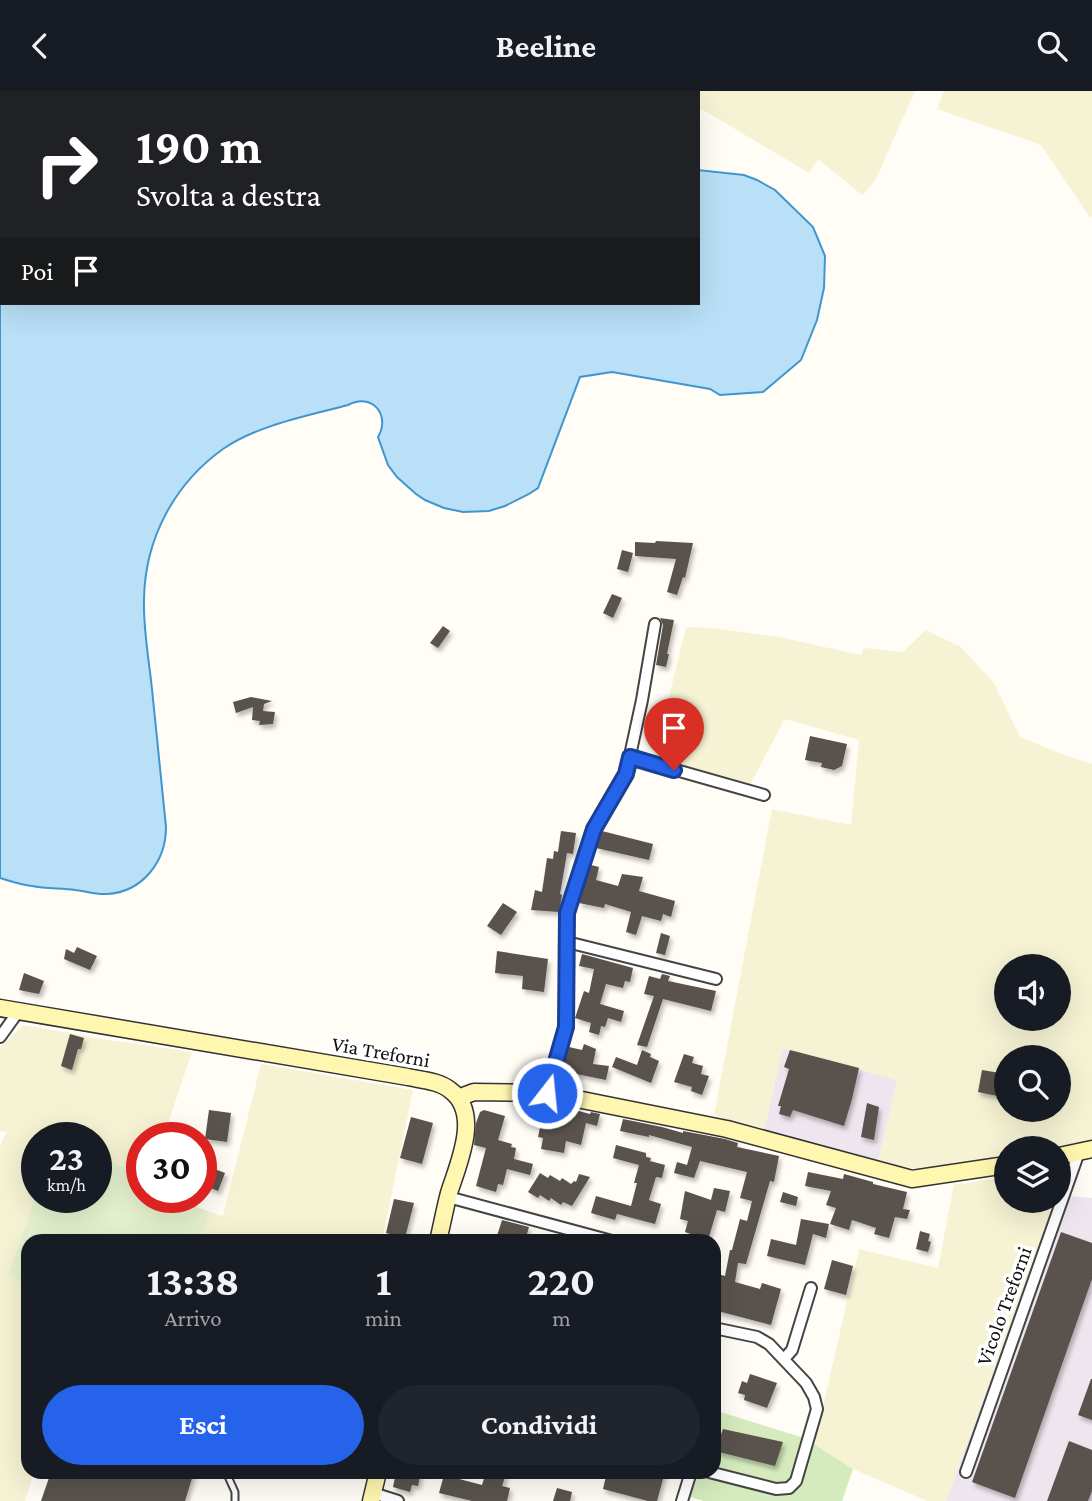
<!DOCTYPE html>
<html lang="it">
<head>
<meta charset="utf-8">
<style>
	body { margin:0; font-family:"Crimson Pro",serif; background:#20242c; color:#f1f3f6; height:100vh; display:flex; flex-direction:column; font-size:26px; white-space:nowrap }
	* { box-sizing:border-box; margin:0 }
	p { font-size:23px; color:#9ea1a6 }
	.icon { flex:none; width:38px; height:38px; fill:none; stroke:currentColor; stroke-width:2; stroke-linecap:round; stroke-linejoin:round }
	.map { position:relative; flex:1; overflow:hidden }
	.drawer { position:absolute; left:21px; top:1143px; width:700px; height:245px; display:flex; flex-direction:column; background:#171b24; border-radius:21px; box-shadow:0 7px 28px #0002 }
	.drawer>* { flex:none }
	.banner { position:absolute; left:0px; top:0px; width:700px; height:214px; box-shadow:0 7px 28px #0002; background:#202124; color:#fff; overflow:hidden }
	.fabs { position:absolute; left:994px; top:863px; display:grid; gap:14px }
	.fabs a { display:grid; place-items:center; width:77px; height:77px; border-radius:50%; background:#171b24; box-shadow:0 7px 28px #0002; font-size:35px }
	.speed { position:absolute; left:21px; top:1031px; display:flex; gap:14px; font-size:35px; font-weight:700; text-align:center }
	.speed>* { display:grid; place-content:center; width:91px; height:91px; border-radius:50%; background:#171b24; box-shadow:0 7px 28px #0002; line-height:1 }
	.speed small { font-size:18px; font-weight:400 }
	.speed .limit { border:10px solid #d22; background:#fff; color:#111 }
	.pin { position:absolute; display:grid; place-items:center; width:60px; height:60px; color:#fff; margin:-72px -30px; border-radius:50% 50% 50% 0; rotate:-45deg; box-shadow:0 0 7px #0007 }
	.pin .icon { rotate:45deg }
	.me { position:absolute; width:77px; margin:-38px; rotate:16deg; stroke-linejoin:round; filter:drop-shadow(0 0 5px #0008) }
	.turn { display:flex; align-items:center; gap:24px; height:147px; padding:0 21px; font-size:32px }
	.turn .icon { width:91px; height:91px; stroke-width:2.5 }
	.turn b { display:block; font-size:49px; line-height:60px }
	.then { display:flex; align-items:center; height:66px; padding:0 21px; background:#0003; gap:14px; font-size:26px }
	.eta { display:flex; justify-content:space-evenly; align-items:center; height:119px; text-align:center }
	.eta b { font-size:42px; font-weight:700; line-height:49px }
	.primary-button { display:flex; gap:14px; margin-top:auto; padding:14px 21px }
	.primary-button a { flex:1; height:80px; border-radius:42px; background:#2563eb; color:#fff; font-size:28px; font-weight:700; line-height:80px; text-align:center }
	.primary-button a+a { background:#20242c; color:#f1f3f6 }
	header { display:flex; justify-content:space-between; align-items:center; height:91px; padding:0 21px; background:#171b24; font-size:32px; font-weight:700 }
	.map>svg:first-child { display:block }
	.industrial { fill:#eee6ef }
	.farmland { fill:#f6f3d4; fill-rule:evenodd }
	.green { fill:#d5ebbd }
	.pitch { fill:#e6f2cf }
	.water { fill:#b9e0f7; stroke:#3f96cf; stroke-width:2 }
	.building { fill:#5a524d; filter:url(#shadow) }
	.lines { fill:none; stroke-linecap:round; stroke-linejoin:round }
	.lane-casing { stroke:#444; stroke-width:9 }
	.street-casing { stroke:#444; stroke-width:14 }
	.secondary-casing { stroke:#333; stroke-width:19 }
	.lane { stroke:#fff; stroke-width:5 }
	.street { stroke:#fff; stroke-width:10 }
	.secondary { stroke:#fff6b0; stroke-width:16 }
	.route-casing { stroke:#184099; stroke-width:18 }
	.route { stroke:#2563eb; stroke-width:12 }
	.labels { text-anchor:middle; stroke-width:7; stroke-linejoin:round; paint-order:stroke }
	.street-label { font-size:21px; fill:#111; stroke:#fff }
</style>
</head>
<body>
<header><svg class="icon" aria-label="back" viewBox="0 0 24 24"><path d="M15 5l-7 7 7 7"/></svg>Beeline<svg class="icon" aria-label="search" viewBox="0 0 24 24"><circle cx="10" cy="10" r="6"/><path d="M15 15l6 6"/></svg></header>
<div class="map">
<svg width="1092" height="1410" viewBox="0 0 1092 1410">
	<defs>
		<filter id="shadow"><feDropShadow dx="2.5" dy="4" stdDeviation="2" flood-color="#0004"/></filter>
	</defs>
	<rect width="100%" height="100%" fill="#fffdf5"/>
	<path class="industrial" d="M782,957L898,989L877,1075L764,1040Z
		M1059,1104L1092,1107V1410H946L1055,1110H1059Z"/>
	<path class="farmland" d="M481,0H915L875,90L862,104L818,68L809,82L698,16V2H484Z
		M944,0H1092V126L1089,125L1041,54L937,18Z
		M686,536L712,537L779,546L861,564L864,557L903,561L926,539L961,556L994,592L1020,646L1064,664L1092,673V1049L1052,1057H1006V1065L967,1074L913,1077L877,1075L897,989L783,957L764,1040L714,1024L772,718L851,734L859,649L785,628L744,705L653,671ZM1006,875H1059V928H1006ZM1006,966H1059V1018H1006Z
		M23,934L102,948L192,961L164,1044L147,1040L145,1046H142V1060L137,1082L96,1064V1046H37V1101L8,1184L28,1196V1381H34L25,1410H0V1055L6,1041L0,1040V956Z
		M261,973L413,999L382,1150H200L210,1121L223,1125Z
		M1006,1084V1110H1055L946,1410H927L853,1378L813,1353L821,1324L859,1158L938,1177L954,1093L970,1092Z"/>
	<path class="green" d="M714,1319L804,1347L853,1378L842,1410H704L683,1404L688,1381H714Z"/>
	<path class="pitch" d="M96,1064L137,1082L134,1092L142,1095V1106H171L210,1121L200,1150H28V1196L8,1184L37,1101V1106H96Z"/>
	<path class="water" d="M0,0H398L402,2H2V212H698V79L744,84L757,89L775,99L813,136L825,165L824,197L817,229L801,269L763,301L720,304L710,298L612,281L580,286L538,397L529,403L505,415L489,420L463,421L444,417L425,409L416,403L397,386L388,374L378,346C391,324 372,301 348,314C307,325 258,334 223,358C174,393 145,448 144,508C143,538 149,569 152,598C157,644 161,690 166,736C166,770 143,801 107,803C96,804 86,800 75,799C61,797 46,798 32,795C21,794 10,790 0,787Z"/>
	<path class="building" d="M656,450L693,452L685,487L683,486L677,504L667,501L676,468L635,465V451L655,452Z
		M622,459L633,462L628,481L617,478Z
		M612,503L622,507L613,527L603,522Z
		M660,527L674,529L667,563H669L666,576L656,574L663,534Z
		M443,535L450,540L438,557L430,552Z
		M251,606L272,610L264,613L263,620L275,621L273,633L259,634L260,630L252,629L253,616L236,622L233,611Z
		M810,645L847,653L842,675L834,679L821,676L822,672L805,669Z
		M561,740L576,742L573,763L567,762L560,803L562,804L559,821L531,819L535,799L542,801L547,767L553,768L554,760L558,761Z
		M602,740L653,753L649,769L596,757Z
		M591,774L599,776L596,789L618,795L622,783L643,786L639,800L675,810L671,826L663,823L661,830L642,825L636,844L626,841L631,821L605,813L604,817L579,812Z
		M503,812L517,821L501,844L487,835Z
		M661,842L670,845L665,864L656,862Z
		M77,856L97,865L90,879L64,868L66,858L74,862Z
		M497,860L548,868L544,901L522,898L523,885L495,882Z
		M582,863L633,877L630,891L625,890L623,897L606,893L600,913L624,920L621,931L608,927L605,936L601,935L599,944L589,941L591,932L575,927L584,900L589,902L594,878L579,875Z
		M24,882L44,890L39,903L19,899Z
		M662,883L670,885L668,890L716,900L711,920L663,908L647,956L637,954L654,905L644,903L649,885L660,888Z
		M70,943L84,947L81,958H78L72,979L61,975Z
		M584,953L596,958L593,973L609,975L606,989L562,980L569,956L582,959Z
		M642,959L651,963L650,966L659,970L651,992L612,976L616,966L637,974Z
		M790,959L859,977L852,1008L844,1035L793,1019L790,1026L779,1023L781,1015H778L789,978L784,976Z
		M684,963L694,966L692,972L703,975L701,983L709,985L702,1004L691,1000L692,996L674,991Z
		M982,979L1006,983L1002,1006L978,1001Z
		M867,1012L879,1016L874,1049L861,1046Z
		M571,1018L590,1023L591,1021L600,1023L597,1035L586,1032L581,1054L566,1050L564,1062L541,1058L543,1047L538,1046L541,1032H546L547,1023L569,1026Z
		M209,1019L231,1022L227,1051L205,1048Z
		M484,1019L505,1025L498,1049L512,1053L511,1056L516,1057L514,1068L533,1073L530,1084L507,1078L503,1094L498,1093L496,1101L476,1095L486,1057L474,1054L476,1032L480,1021Z
		M411,1026L433,1032L422,1073L400,1067Z
		M623,1028L662,1036L683,1042V1040L725,1048L738,1052L737,1056L779,1065L774,1091L770,1090L746,1173L738,1172L735,1191L760,1198L762,1192L781,1198L771,1234L714,1219V1182L725,1185L730,1159H732L740,1128L747,1130L752,1110L740,1107L747,1081L700,1070L694,1087L674,1082L677,1071L687,1074L692,1056L649,1044V1046L620,1040Z
		M616,1054L646,1062V1066L651,1067L650,1070L665,1074L662,1087L656,1086L649,1109L661,1113L655,1133L617,1123L615,1129L591,1122L596,1105L631,1115L637,1092H634L639,1074L613,1067Z
		M207,1075L225,1082L218,1100L201,1093Z
		M808,1081L843,1088L844,1083L873,1091V1093L907,1101L903,1118L910,1119L907,1128L895,1126L889,1147L874,1143L876,1137L852,1129L849,1139L830,1133L836,1117L826,1114L831,1100L805,1095Z
		M540,1082L548,1087L550,1084L560,1090L562,1087L571,1093L574,1090L576,1091L579,1083L590,1086L572,1115L563,1111L561,1114L551,1107L549,1110L540,1104L538,1107L528,1101Z
		M714,1097L730,1100L725,1121L717,1119L708,1149L685,1141L688,1130L680,1128L685,1100L711,1109Z
		M783,1101L798,1106L796,1115L780,1111Z
		M394,1108L414,1112L405,1147L386,1142Z
		M801,1128L829,1133L826,1147L813,1143L805,1174L767,1165L771,1148L796,1154Z
		M502,1129L529,1136L525,1150H501L496,1148Z
		M920,1140L930,1143L928,1150L931,1151L928,1161L916,1158Z
		M1061,1141L1092,1152V1188L1015,1407L972,1391Z
		M832,1169L853,1175L846,1204L824,1198Z
		M750,1283L777,1292L767,1317L744,1309L745,1304L738,1302L742,1290L747,1292Z
		M1091,1288H1092V1329L1078,1324Z
		M723,1338L783,1351L775,1375L715,1360Z
		M1069,1350L1092,1359V1400L1088,1410H1047Z
		M51,1381H194L185,1410H41Z
		M396,1381H421L418,1395L412,1394L410,1401L393,1396Z
		M486,1381H500L506,1383L502,1395L510,1397L507,1410H472L439,1402L444,1384L482,1394Z
		M607,1381H665L657,1410H648L603,1398Z
		M557,1397L572,1401L570,1410H553Z"/>
	<g class="lines">
		<defs>
			<path id="lane" d="M226,1381L235,1401V1410"/>
			<path id="street" d="M630,666L764,704
				M567,851L716,888
				M0,946L18,921
				M547,1002L567,936V822L594,738L626,683L642,609L655,533
				M448,1106L612,1150
				M784,1268L792,1259L811,1197
				M709,1381L776,1398L789,1397L796,1390L817,1318L814,1306L806,1292L769,1253L757,1246L714,1237
				M966,1381L1079,1061
				M373,1402L398,1410
				M682,1410L691,1381"/>
			<path id="secondary" d="M0,917L408,986C422,989 439,990 450,999C482,1022 458,1073 449,1102C445,1117 442,1134 438,1150
				M458,1007L474,1001L547,1002L727,1038L912,1088L1006,1074
				M1059,1065L1092,1058
				M371,1410L378,1381"/>
		</defs>
		<use href="#lane" class="lane-casing"/>
		<use href="#street" class="street-casing"/>
		<use href="#secondary" class="secondary-casing"/>
		<use href="#lane" class="lane"/>
		<use href="#street" class="street"/>
		<use href="#secondary" class="secondary"/>
	</g>
	<g class="lines">
		<defs>
			<path id="route" d="M547,1002L566,936L567,822L594,738L626,683L630,666L674,679"/>
		</defs>
		<use href="#route" class="route-casing"/>
		<use href="#route" class="route"/>
	</g>
	<g class="labels">
		<g class="street-label">
			<text transform="translate(381 961) rotate(10)" y="7">Via Treforni</text>
			<text transform="translate(1004 1215) rotate(-70)" y="7">Vicolo Treforni</text>
		</g>
	</g>
</svg>
<div class="fabs">
<a><svg class="icon" aria-label="sound" viewBox="0 0 24 24"><path d="M4 9h4l5-4v14l-5-4H4zM17 9q2 3 0 6"/></svg></a>
<a><svg class="icon" aria-label="search" viewBox="0 0 24 24"><circle cx="10" cy="10" r="6"/><path d="M15 15l6 6"/></svg></a>
<a><svg class="icon" aria-label="layers" viewBox="0 0 24 24"><path d="M12 4l9 5-9 5-9-5zM3 14l9 5 9-5"/></svg></a>
</div>
<div class="speed"><div>23<small>km/h</small></div><div class="limit">30</div></div>
<div class="pin" style="left:674px;top:679px;background:#d93025"><svg class="icon" aria-label="arrive" viewBox="0 0 24 24"><path d="M6 21V4h12l-3 4 3 4H6"/></svg></div>
<svg class="me" style="left:547px;top:1002px" viewBox="-20 -20 40 40"><circle r="17" fill="#2563eb" stroke="#fff" stroke-width="3"/><path d="M0-11L8 9 0 5-8 9z" fill="#fff"/></svg>
<div class="banner">
<div class="turn"><svg class="icon" aria-label="right" viewBox="0 0 24 24"><path d="M7 20v-9h11M14 6l5 5-5 5"/></svg><div><b>190 m</b>Svolta a destra</div></div>
<div class="then">Poi<svg class="icon" aria-label="arrive" viewBox="0 0 24 24"><path d="M6 21V4h12l-3 4 3 4H6"/></svg></div>
</div>
<section class="drawer">
<div class="eta">
<div><b>13:38</b><p>Arrivo</p></div>
<div><b>1</b><p>min</p></div>
<div><b>220</b><p>m</p></div>
</div>
<div class="primary-button"><a>Esci</a><a>Condividi</a></div>
</section>
</div>
</body>
</html>
